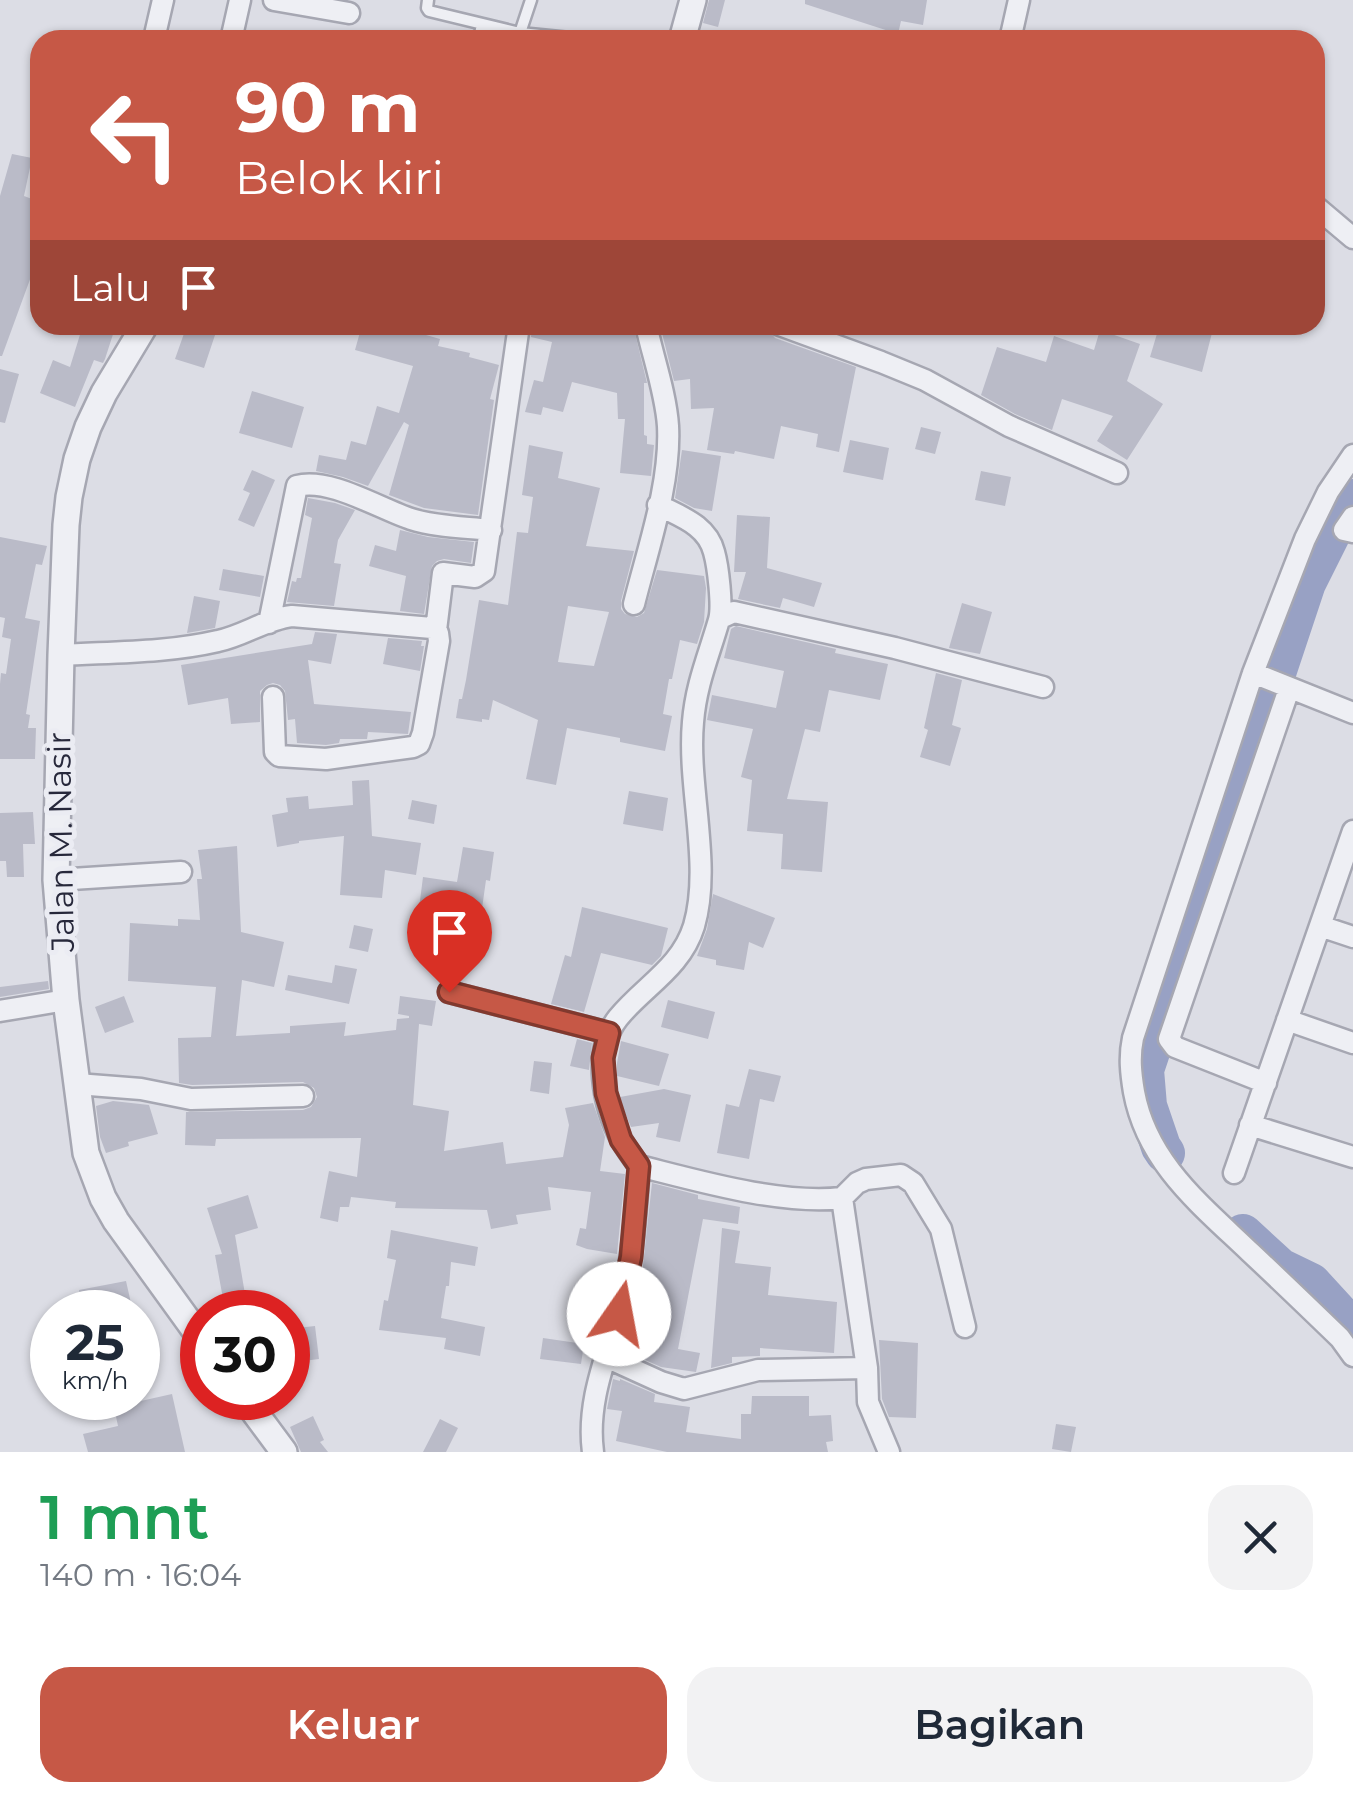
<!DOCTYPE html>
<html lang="id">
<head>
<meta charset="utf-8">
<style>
	body { margin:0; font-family:Montserrat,sans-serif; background:#f2f2f3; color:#1f2937; height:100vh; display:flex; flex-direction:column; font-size:38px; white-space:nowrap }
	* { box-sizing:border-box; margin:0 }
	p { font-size:32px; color:#747a83 }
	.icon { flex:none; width:55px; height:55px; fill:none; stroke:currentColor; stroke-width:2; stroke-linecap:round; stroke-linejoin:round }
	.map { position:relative; height:1452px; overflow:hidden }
	.details { display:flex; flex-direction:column; background:#fff; flex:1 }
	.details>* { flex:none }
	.guide { position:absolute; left:30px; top:30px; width:1295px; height:305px; border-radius:30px; box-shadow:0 2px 8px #0004; background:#c65846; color:#fff; overflow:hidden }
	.speed { position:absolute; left:30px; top:1290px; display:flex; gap:20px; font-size:50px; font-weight:700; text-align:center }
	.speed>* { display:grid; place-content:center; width:130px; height:130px; border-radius:50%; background:#fff; box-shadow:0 2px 8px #0004; line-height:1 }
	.speed small { font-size:25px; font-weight:400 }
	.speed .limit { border:15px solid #d22; background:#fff; color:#111 }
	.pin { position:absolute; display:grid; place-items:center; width:85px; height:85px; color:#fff; margin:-102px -42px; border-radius:50% 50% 50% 0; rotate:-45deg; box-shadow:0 0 10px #0007 }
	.pin .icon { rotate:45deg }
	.me { position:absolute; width:110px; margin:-55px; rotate:12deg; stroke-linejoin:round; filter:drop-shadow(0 0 8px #0008) }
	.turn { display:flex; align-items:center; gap:35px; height:210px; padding:0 40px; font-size:45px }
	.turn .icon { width:130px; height:130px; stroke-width:2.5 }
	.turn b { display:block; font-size:70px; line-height:85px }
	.then { display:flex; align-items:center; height:95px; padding:0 40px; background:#0003; gap:20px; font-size:38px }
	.round { display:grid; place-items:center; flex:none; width:105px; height:105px; border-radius:30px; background:#f2f2f3 }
	.headline { display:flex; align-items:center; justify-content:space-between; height:170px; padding:0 40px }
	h1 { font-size:60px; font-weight:600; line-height:75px; color:#1e9e55 }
	.action { display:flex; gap:20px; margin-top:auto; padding:20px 40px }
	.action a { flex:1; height:115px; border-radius:30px; background:#c65846; color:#fff; font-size:40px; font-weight:600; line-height:115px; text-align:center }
	.action a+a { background:#f2f2f3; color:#1f2937 }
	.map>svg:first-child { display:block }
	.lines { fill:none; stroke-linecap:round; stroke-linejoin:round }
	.river { stroke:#98a1c4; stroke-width:40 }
	.building { fill:#babbc8; fill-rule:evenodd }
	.service-casing { stroke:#a6a7b2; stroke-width:15 }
	.minor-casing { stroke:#a6a7b2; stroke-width:25 }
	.tertiary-casing { stroke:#a6a7b2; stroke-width:30 }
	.service { stroke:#eeeff4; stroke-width:10 }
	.minor { stroke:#eeeff4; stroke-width:20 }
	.tertiary { stroke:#eeeff4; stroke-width:25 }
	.route-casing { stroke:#81392e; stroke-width:25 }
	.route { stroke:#c65846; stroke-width:18 }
	.labels { text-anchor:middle; stroke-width:10; stroke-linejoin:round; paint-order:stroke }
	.street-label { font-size:32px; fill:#27283b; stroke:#ebecf3 }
</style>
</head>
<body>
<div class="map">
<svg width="1353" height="1452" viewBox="0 0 1353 1452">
	<rect width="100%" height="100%" fill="#dcdde5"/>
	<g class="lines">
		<path class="river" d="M1165,1153L1161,1147L1147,1106L1144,1070L1306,583L1338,519L1353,499
			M1243,1234L1280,1268L1311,1283L1353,1329"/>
	</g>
	<path class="building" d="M709,0H725L718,27L703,23Z
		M805,0H927L923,25L901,21L898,34L805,4Z
		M12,154L32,158L24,196L40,202V252L2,356H0V196Z
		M83,325H116L105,359L103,363L94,360L75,407L40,393L53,360L70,367Z
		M187,325H195L216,332L204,368L175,359Z
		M362,325H391L440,339L438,346L470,353L469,357L499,365L490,399L494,400L478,515L424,508L389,495L409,425L404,422L368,486L343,477L316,471L319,455L346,460L351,441L366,445L377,406L399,413L413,366L355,350Z
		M532,325H633L647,383H644V435L647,436V444L654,445L651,476L620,473L625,419H618L617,393L572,382L563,412L543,407L541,415L525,412L534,380L543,382L552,342L531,337Z
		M660,325H712V328L749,329L751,325L767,328L775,338L856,367L839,452L816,447L818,434L781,426L774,459L735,451L734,454L707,450L714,408L691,409L690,379L674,381Z
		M1168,325H1214L1202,372L1150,357L1159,327L1167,329Z
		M1100,330L1140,344L1127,381L1163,404L1127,460L1097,441L1113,416L1062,399L1052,430L1015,414L981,395L997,347L1046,362L1054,336L1094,350Z
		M0,369L19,374L5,423L0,422Z
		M252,391L304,407L292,448L239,433Z
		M921,427L941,432L935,454L915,449Z
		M850,440L889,448L883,480L843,472Z
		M529,445L563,452L558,478L600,488L586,546L634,551L621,601V609L625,614L637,617L644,613L657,570L704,576L706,588L704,622L697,644L680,640L672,679H669L663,714L672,716L665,751L620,742V738L567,728L556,785L526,779L538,720L493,700L489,720L482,719V722L456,718L459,699H462L466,680L479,600L508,605L517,532L528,533L533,497L522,495ZM568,606L609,612L594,666L558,662Z
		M682,450L721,456L712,511L694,508L675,498Z
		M252,470L275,480L254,527L238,520L250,493L243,490Z
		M981,471L1011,477L1005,506L975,500Z
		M308,498L335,503L355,510L338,540L334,563L341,564L334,606L287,602L292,581L296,582L297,578H301L312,518L305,515Z
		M737,515L770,517L767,568L822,583L814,607L783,598L780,608L738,599L746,572H734Z
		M400,530L428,537L474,542L471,563L444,559L437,561L432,566L424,614L400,611L406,576L369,566L375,545L396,551Z
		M0,537L47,546L42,565L36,564L25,618L40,621L26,714L30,715L28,728H36L35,759H0V684L1,673L6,674L11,639L2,637L5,618L0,617Z
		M223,569L264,576L260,597L219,590Z
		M194,596L220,601L215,628L187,633Z
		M962,603L992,612L980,654L949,648Z
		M736,626L836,649L835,653L888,664L880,700L829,690L820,732L805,729L787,799L828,802L822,872L781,869L783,834L747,831L752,780L741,777L753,729L707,720L712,695L776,708L784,671L724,658L731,629Z
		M315,632L337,634L331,664L308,660L314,704L411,712L408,734L368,732L367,739H340L339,743L326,745L297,743L295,719L288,720L285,691L280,685L273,683L267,685L260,691V722L231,724L228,698L188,705L181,665L312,644Z
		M388,638L422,641L421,646H424L420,671L383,664Z
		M936,673L962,680L952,725L961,728L950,766L920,757L928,730L924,728Z
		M369,780L372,836L421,843L416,875L385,870L382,898L340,895L344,836L299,841V843L277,847L272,815L288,812L286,798L308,796L309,809L353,805L352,781Z
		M629,791L668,798L663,831L623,824Z
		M412,800L437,805L434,824L408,819Z
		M33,812L35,844H23L24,877H7L6,861H0V813Z
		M237,846L241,932L284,942L274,987L242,980L236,1036L290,1033V1026L346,1022L344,1036L396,1030L397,1019L409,1018V1016L398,1014L400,996L436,1001L432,1026L419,1024L413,1105L449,1111L444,1151L503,1142L506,1164L563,1157L569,1125L565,1108L593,1103L605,1137L600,1171L625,1174L617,1254L587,1249L576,1245L580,1228L586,1229L591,1192L548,1187L551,1210L516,1215L518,1224L491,1229L487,1210L395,1208L396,1202L351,1197L349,1207H340L338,1222L320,1218L329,1171L357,1177L361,1138L216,1139L215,1146L185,1145L186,1112L303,1110L311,1107L317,1097L314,1088L303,1082L192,1085L179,1083L178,1038L211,1037L216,987L128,981L130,923L178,926V919L200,920L197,879H202L198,850Z
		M463,847L494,852L490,881L486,880L478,937L447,933L446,943L415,940L423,877L457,882Z
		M713,894L775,918L763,948L749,942L744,970L716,965V960L697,956L707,929Z
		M582,907L668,928L661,956L652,965L601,953L584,1012L551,1004L565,955L571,957Z
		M354,925L373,929L368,952L349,948Z
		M335,965L357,969L349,1004L285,990L288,975L332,983Z
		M48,981L49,989L0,997V987Z
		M124,996L134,1022L105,1033L95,1007Z
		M668,1000L715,1012L708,1039L661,1027Z
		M577,1039L592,1043L589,1070L570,1066Z
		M621,1041L669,1054L659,1086L617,1076V1063Z
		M534,1061L552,1063L549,1094L530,1091Z
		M749,1069L781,1076L774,1102L760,1099L749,1159L717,1153L726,1104L739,1107Z
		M664,1089L691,1095L680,1142L656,1137L659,1123L631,1127L623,1108L620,1097Z
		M113,1101L149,1105L158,1134L128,1142L129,1146L106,1153L100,1137L96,1106Z
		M652,1183L698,1195V1199L740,1207L738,1224L703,1219L678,1349L700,1353L696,1372L661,1367L623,1350L634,1310L644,1312L650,1276L642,1274Z
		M248,1195L258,1228L235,1235L246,1300L224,1304L215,1255L222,1254L207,1208Z
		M722,1228L740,1231L735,1263L771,1267L768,1295L837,1302L834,1353L760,1348V1356L732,1357V1363L711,1368Z
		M391,1230L478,1247L475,1266L451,1262L449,1286H446L441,1318L485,1327L480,1356L444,1349L446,1338L379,1330L384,1300L388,1301L396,1260L387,1258Z
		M126,1281L133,1312H84L79,1290Z
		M315,1326L319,1359L288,1363V1329Z
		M543,1338L584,1344L581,1364L540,1359Z
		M879,1340L918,1343L916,1418L889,1417L882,1399Z
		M613,1379L620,1381V1379L655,1394L654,1402L690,1407L686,1432L741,1439V1414H751L752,1396H809V1416L831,1415L833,1441L826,1442L828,1452H667L616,1441L622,1411L607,1409Z
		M172,1394L185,1452H88L83,1434L118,1426L114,1407Z
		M313,1416L324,1440L320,1442L328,1452H301L290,1427Z
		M440,1419L458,1428L446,1452H423Z
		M1056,1424L1076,1427L1071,1452L1052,1449Z"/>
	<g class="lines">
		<defs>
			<path id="service" d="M428,0L427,8L429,11L520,33
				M531,0L520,33L590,40
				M479,40L482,24"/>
			<path id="minor" d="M274,0L349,13
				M157,40L154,39L163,0
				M231,40L240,0
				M1010,40L1019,0
				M1315,206L1353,238
				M780,325L881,362L925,380L1009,426L1117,473
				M1353,455L1328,492L1305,539L1253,673L1133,1038C1129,1057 1131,1074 1134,1092C1147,1163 1201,1205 1250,1252C1280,1280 1310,1309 1340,1338L1353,1356
				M1353,517L1344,530L1353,532
				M634,604C648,548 671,483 668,426C666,394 653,357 646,325
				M721,618L734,612L895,648L1043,687
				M269,623L297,486C329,477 380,509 411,519C436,527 465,527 491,530
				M436,630L443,573L475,577L484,571L519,325
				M61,655C113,652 166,653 218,641C243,636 266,619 292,616L432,628L438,633L439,641L423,733L419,744L413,747L326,759L279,756L275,752L273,697
				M1253,673L1353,713
				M56,880L181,872
				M1320,926L1353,937
				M449,992L609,1033
				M0,1011L66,1000
				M1287,1020L1353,1043
				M1266,1083L1175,1047L1169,1039L1289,689
				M77,1084L141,1089L191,1099L303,1096
				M1250,1125L1353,1157
				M639,1166C699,1181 781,1205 842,1198L857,1183L866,1179L901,1175L913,1183L941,1229L965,1327
				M1234,1173L1353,831
				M842,1198L867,1368L868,1402L889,1452
				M606,1357L661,1382L684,1389L758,1370L867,1368
				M593,1452C585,1393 615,1340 626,1283C634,1245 636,1205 639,1166C633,1158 627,1150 622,1141C603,1106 592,1051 618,1018C644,986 681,968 694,926C712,865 687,786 693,722C696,684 709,655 719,620C723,607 718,566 714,552C707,525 681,517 658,505"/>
			<path id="tertiary" d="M682,40L693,0
				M145,325L104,393L88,427L77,459L69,497L66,525L61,655L56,880L66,1000L86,1153L103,1198L116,1221L202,1340
				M244,1398L284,1452"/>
		</defs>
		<use href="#service" class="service-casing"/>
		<use href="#minor" class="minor-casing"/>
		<use href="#tertiary" class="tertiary-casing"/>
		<use href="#service" class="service"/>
		<use href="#minor" class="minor"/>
		<use href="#tertiary" class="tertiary"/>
	</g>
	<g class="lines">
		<defs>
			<path id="route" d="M449,992L609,1033L603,1058L606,1093L621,1140L639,1166L631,1257L619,1314"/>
		</defs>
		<use href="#route" class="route-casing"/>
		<use href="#route" class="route"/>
	</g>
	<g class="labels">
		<g class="street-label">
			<text transform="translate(61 842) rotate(-91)" y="11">Jalan M. Nasir</text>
		</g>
	</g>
</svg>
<div class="speed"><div>25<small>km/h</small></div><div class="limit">30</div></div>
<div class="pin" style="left:449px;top:992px;background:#d93025"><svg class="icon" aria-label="arrive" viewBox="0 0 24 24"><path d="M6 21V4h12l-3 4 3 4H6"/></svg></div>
<svg class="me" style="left:619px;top:1314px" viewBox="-20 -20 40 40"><circle r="19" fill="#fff"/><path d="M0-13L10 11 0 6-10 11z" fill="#c65846"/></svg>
<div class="guide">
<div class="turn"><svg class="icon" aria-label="left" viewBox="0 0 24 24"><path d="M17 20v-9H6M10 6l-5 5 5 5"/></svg><div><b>90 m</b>Belok kiri</div></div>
<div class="then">Lalu<svg class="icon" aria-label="arrive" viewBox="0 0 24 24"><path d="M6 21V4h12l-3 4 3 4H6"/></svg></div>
</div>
</div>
<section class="details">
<div class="headline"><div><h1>1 mnt</h1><p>140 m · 16:04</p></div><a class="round"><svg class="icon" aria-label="close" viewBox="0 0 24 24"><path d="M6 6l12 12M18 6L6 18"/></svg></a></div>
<div class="action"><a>Keluar</a><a>Bagikan</a></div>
</section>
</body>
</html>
